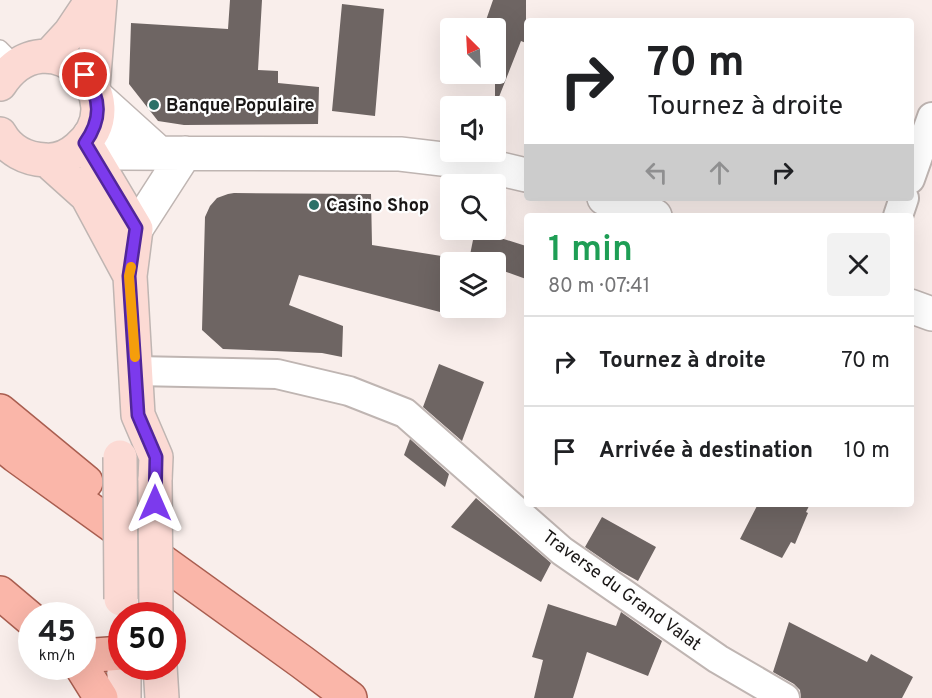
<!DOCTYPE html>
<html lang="fr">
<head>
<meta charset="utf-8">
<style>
	body { margin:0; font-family:Overpass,sans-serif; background:#f2f2f2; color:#202124; height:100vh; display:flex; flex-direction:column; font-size:22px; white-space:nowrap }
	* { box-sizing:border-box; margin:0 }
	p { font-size:20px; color:#757577 }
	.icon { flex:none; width:33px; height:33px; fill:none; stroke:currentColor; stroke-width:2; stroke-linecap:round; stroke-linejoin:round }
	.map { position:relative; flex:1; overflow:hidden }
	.details { position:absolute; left:524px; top:213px; width:390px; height:294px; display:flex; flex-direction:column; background:#fff; border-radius:6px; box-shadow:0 6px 24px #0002 }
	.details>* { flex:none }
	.top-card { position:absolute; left:524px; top:18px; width:390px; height:183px; border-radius:6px; box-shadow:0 6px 24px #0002; background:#fff; color:#202124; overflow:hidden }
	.needle { width:39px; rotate:336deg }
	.buttons { position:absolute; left:440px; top:18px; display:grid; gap:12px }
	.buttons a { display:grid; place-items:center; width:66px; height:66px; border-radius:6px; background:#fff; box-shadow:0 6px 24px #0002; font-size:30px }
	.speed { position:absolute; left:18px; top:602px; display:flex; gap:12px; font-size:30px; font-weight:700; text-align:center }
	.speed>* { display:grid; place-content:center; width:78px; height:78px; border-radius:50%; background:#fff; box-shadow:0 6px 24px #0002; line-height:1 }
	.speed small { font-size:15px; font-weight:400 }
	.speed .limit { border:9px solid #d22; background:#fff; color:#111 }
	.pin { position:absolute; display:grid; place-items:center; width:51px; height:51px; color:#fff; margin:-26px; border:3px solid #fff; border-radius:50%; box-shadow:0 2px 6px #0007 }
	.me { position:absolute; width:66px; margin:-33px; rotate:0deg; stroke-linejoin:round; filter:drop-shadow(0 0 4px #0008) }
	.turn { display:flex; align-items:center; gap:21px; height:126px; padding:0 24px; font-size:27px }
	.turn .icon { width:78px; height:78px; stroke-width:2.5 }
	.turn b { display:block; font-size:42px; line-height:51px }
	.lanes { display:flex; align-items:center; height:57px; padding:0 24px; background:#0003; justify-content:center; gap:30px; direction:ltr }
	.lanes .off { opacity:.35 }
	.round { display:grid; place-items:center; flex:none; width:63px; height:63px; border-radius:6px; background:#f2f2f2 }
	.head { display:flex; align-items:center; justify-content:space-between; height:102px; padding:0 24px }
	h1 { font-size:36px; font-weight:600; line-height:45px; color:#1e9e55 }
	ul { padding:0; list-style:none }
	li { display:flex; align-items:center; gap:18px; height:90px; padding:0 24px; border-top:2px solid #e0e0e0 }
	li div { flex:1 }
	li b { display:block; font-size:22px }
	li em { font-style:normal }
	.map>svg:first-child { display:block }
	.building { fill:#6e6563 }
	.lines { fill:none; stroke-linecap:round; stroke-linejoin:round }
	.service-casing { stroke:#bfb5b2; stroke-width:18 }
	.minor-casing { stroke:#bfb5b2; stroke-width:32 }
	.tertiary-casing { stroke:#bfb5b2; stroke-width:36 }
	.secondary-casing { stroke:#bfb5b2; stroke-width:36 }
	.primary-casing { stroke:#a95e50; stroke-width:36 }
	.service { stroke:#fff; stroke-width:15 }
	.minor { stroke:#fff; stroke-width:28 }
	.tertiary { stroke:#fff; stroke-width:33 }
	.secondary { stroke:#fcdad4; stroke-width:33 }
	.primary { stroke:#fab6a9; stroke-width:33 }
	.secondary-bridge-casing { stroke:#bfb5b2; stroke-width:36; stroke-linecap:butt }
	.secondary-bridge { stroke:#fcdad4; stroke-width:33 }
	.route-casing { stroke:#51269a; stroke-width:15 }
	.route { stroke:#7c3aed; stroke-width:10 }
	.slow { stroke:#f59e0b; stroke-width:10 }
	.poi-dot { fill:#2b7167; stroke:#fefefe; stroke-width:2 }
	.labels { text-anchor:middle; stroke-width:4.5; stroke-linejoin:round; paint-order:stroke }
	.poi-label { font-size:18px; font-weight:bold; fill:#191615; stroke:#fefefe; text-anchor:start }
	.street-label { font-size:18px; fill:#191615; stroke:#fefefe }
</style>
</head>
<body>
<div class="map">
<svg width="932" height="698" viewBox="0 0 932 698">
	<rect width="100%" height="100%" fill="#f9eeeb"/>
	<path class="building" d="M230,0H262L258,70L278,71V83L319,87L318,124L184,125L158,121L129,84L131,23L228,29Z
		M493,0H526V43L521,41L497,102L495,101V28H489L484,26Z
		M342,4L384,9L375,116L332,111Z
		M234,193L371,194L372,245L473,261L469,260L475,230L526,246V279L495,268V262H450V308H479L478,311L440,312L299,275L289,305L343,326L342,357L322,353L223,349L202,330L205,217L210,206L217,198L228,194Z
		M439,364L484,382L462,441L423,407Z
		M410,439L449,474L445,487L404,455Z
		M476,498L551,563L541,582L451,527Z
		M758,504H810L806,512L808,513L795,544L791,542L782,558L740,539Z
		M602,517L656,547L638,581L620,571L585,547Z
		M548,604L616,626L621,612L662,641L648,676L587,652L573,698H534L543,660L532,657Z
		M789,622L867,662L871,654L913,677L902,698H801L800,690L794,684L773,672Z"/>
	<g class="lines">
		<defs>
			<path id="service" d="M0,48L17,65"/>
			<path id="minor" d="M910,179L932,117
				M898,216L904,198
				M136,371L277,374L349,391L405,413L562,551L718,659L785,698"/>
			<path id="tertiary" d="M97,97L159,153
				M90,135L118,153L400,154L476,163L526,175
				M604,198L655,216
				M136,229L185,153
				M910,306L932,314"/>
			<path id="secondary" d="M49,56L70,33L92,0
				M0,84C48,11 138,99 78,148C69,156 57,161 45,160C26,159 9,150 0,134
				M93,87L100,0
				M85,143L136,229L130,276L138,415L156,457L155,480
				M48,161L87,196L130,276
				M124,666V698
				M160,666L162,698"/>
			<path id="primary" d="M0,411L86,482
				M0,443L16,456L302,662L350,698
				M0,593L32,620
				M82,656L122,653
				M81,666L101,698"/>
		</defs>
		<use href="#service" class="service-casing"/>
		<use href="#minor" class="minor-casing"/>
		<use href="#tertiary" class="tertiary-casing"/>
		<use href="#secondary" class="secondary-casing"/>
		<use href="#primary" class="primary-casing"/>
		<use href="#service" class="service"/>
		<use href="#minor" class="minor"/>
		<use href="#tertiary" class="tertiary"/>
		<use href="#secondary" class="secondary"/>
		<use href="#primary" class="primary"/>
		<defs>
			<path id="secondary-bridge" d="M120,457L121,599
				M155,480L156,615"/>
		</defs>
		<use href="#secondary-bridge" class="secondary-bridge-casing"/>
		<use href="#secondary-bridge" class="secondary-bridge"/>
	</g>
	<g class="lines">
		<defs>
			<path id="route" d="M85,75C101,99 102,119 85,143L136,228L129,276L138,415L156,457L155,503"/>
		</defs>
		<use href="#route" class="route-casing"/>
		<use href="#route" class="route"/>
		<path class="slow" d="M131,267L129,276L135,357"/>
	</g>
	<g class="poi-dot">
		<circle cx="154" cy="105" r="6"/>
		<circle cx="314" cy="205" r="6"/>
	</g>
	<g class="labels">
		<g class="poi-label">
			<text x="166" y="111">Banque Populaire</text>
			<text x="326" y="211">Casino Shop</text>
		</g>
		<g class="street-label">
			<text transform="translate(622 590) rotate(36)" y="6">Traverse du Grand Valat</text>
		</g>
	</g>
</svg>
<div class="buttons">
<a><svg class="needle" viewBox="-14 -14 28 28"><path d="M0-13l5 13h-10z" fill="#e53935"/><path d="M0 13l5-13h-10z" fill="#757577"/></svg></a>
<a><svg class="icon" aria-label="sound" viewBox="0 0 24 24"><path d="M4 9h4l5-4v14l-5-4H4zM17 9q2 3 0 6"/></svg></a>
<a><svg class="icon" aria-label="search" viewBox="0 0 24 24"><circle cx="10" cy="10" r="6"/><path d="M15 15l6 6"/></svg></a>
<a><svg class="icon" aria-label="layers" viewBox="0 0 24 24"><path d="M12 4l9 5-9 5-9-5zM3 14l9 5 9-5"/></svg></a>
</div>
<div class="speed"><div>45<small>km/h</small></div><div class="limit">50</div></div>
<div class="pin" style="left:85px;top:75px;background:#d93025"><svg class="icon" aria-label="arrive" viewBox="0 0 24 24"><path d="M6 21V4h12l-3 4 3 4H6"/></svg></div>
<svg class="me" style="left:155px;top:503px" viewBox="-20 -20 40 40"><path d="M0-17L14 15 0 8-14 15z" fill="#7c3aed" stroke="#fff" stroke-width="4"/></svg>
<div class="top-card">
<div class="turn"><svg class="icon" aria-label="right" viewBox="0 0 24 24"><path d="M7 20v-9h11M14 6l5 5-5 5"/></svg><div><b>70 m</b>Tournez à droite</div></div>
<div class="lanes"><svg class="icon off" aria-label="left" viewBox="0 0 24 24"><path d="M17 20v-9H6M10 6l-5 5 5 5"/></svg><svg class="icon off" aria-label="ahead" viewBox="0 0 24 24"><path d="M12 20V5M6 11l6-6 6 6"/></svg><svg class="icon" aria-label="right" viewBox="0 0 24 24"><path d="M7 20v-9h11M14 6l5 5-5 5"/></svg></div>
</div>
<section class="details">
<div class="head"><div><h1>1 min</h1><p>80 m · 07:41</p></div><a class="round"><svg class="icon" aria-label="close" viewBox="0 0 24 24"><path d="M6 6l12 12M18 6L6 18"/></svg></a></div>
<ul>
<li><svg class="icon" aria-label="right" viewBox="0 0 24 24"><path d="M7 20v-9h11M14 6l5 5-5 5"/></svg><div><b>Tournez à droite</b></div><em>70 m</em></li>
<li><svg class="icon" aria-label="arrive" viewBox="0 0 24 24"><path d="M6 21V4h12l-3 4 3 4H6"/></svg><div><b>Arrivée à destination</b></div><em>10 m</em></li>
</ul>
</section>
</div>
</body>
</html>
